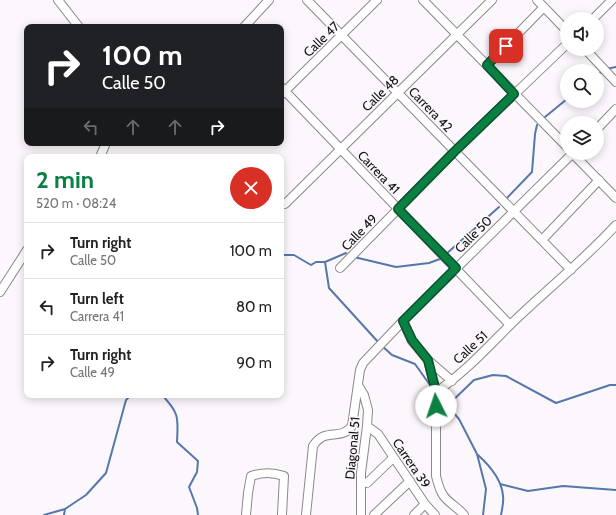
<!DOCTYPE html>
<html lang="en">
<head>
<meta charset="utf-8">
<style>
	body { margin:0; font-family:Cabin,sans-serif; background:#f6f6f6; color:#202124; height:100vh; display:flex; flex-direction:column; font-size:15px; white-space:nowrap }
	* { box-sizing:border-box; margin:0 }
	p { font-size:13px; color:#757577 }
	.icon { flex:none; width:22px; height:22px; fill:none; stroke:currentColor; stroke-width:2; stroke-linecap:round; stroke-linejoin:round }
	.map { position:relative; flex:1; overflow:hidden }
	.sheet { position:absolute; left:24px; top:154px; width:260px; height:244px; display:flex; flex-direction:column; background:#fff; border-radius:8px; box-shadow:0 2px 10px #0003 }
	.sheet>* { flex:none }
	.banner { position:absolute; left:24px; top:24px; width:260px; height:122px; border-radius:8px; box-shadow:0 2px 10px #0003; background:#202124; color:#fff; overflow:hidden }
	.fabs { position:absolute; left:560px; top:12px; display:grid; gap:8px }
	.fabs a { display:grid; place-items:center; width:44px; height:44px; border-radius:50%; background:#fff; box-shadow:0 2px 10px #0003; font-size:20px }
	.pin { position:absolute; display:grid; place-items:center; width:34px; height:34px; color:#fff; margin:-17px; border-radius:8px; box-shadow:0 2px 6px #0006 }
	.me { position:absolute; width:44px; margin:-22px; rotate:356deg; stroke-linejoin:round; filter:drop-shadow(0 0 3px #0008) }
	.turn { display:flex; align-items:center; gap:14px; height:84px; padding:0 12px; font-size:18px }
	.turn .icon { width:52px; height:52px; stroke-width:2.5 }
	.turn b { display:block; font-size:28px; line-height:34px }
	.lanes { display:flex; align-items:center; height:38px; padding:0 12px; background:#0003; justify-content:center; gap:20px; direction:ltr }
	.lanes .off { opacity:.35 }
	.round { display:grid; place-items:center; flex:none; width:42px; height:42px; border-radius:21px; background:#f6f6f6 }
	.headline { display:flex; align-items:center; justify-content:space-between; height:68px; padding:0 12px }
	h1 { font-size:24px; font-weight:700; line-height:30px; color:#0b8043 }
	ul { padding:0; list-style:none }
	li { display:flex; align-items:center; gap:12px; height:56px; padding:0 12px; border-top:1px solid #e0e0e0 }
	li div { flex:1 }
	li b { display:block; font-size:15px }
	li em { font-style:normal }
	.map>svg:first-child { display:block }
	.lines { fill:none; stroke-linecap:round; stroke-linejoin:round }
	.stream { stroke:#5677a9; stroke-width:2 }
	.minor-casing { stroke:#8c878c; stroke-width:10 }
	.minor { stroke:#fff; stroke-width:8 }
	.route-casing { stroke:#07532c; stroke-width:10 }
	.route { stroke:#0b8043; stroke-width:7 }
	.labels { text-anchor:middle; stroke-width:3; stroke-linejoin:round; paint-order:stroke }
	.street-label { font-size:13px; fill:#151415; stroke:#fcf7fc }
</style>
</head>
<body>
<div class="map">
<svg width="616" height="515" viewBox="0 0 616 515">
	<rect width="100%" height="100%" fill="#fcf7fc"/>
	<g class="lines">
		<path class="stream" d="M606,69L616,67
			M597,75L603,71
			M545,117L567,99
			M506,199L532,172L535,134L537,125
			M281,255H294L311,265L316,262H325L346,253
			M445,255L499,207
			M354,257L396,267L429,263L440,259
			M325,262L329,288L379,343
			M382,346L392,355L415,364L430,385
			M162,395C180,414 178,418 177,442L198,461L197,472L189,487L197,508L198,515
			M439,396L459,419L477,454L486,489L483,515
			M447,406L474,380L493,375L506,376L556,403L610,385H616
			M478,455C489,465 502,480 503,496C504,502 502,509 501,515
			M500,484L528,491L563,486L616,490
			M44,515L65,509L86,495L106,473L126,400L131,395
			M64,515L65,509"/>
		<defs>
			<path id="minor" d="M58,0L79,27
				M307,0L571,270
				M423,0L567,147
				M537,0L567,31
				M593,19L612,0
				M244,27L269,0
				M585,49L616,82
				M487,65L544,7
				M281,87L510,325
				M281,95L377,0
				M597,129L616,109
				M572,153L616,198
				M100,157L106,143
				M285,204L492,0
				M542,240L599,180
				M340,268L455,151L567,44
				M0,292L27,250
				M403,321L412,341L428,360L452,381
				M428,360L436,392V476C438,483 439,489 443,495C448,503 458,507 464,515
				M358,385L364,395L368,410L367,426L361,473V515
				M436,392C464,373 486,349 510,325C545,291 583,261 616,225
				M367,426L378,434L425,504L435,515
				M367,483L393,458
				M246,515L248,493L251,476C263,472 272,472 284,476L282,515
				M306,515L313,446C326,426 340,442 352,426L360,370L363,363L403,321L573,153
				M374,515L410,481
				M414,515L425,504"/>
		</defs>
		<use href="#minor" class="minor-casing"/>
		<use href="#minor" class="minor"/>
	</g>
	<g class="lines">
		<defs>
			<path id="route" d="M436,406V392L428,360L412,340L403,321L456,268L398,209L455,151L514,94L487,65L506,46"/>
		</defs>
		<use href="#route" class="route-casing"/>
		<use href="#route" class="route"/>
	</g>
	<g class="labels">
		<g class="street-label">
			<text transform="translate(321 39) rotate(-44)" y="5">Calle 47</text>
			<text transform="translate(380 93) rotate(-44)" y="5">Calle 48</text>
			<text transform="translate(431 109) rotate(46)" y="5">Carrera 42</text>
			<text transform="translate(379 172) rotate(46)" y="5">Carrera 41</text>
			<text transform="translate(359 232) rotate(-46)" y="5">Calle 49</text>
			<text transform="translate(473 234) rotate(-45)" y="5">Calle 50</text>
			<text transform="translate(470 347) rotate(-43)" y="5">Calle 51</text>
			<text transform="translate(352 448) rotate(-85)" y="5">Diagonal 51</text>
			<text transform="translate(412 463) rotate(56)" y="5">Carrera 39</text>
		</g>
	</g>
</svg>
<div class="fabs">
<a><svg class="icon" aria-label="sound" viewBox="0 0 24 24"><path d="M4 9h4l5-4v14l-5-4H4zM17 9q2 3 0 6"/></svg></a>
<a><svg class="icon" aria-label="search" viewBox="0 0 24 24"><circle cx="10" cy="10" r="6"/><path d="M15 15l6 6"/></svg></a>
<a><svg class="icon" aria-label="layers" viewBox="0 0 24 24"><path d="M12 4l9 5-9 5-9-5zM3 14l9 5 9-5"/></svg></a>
</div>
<div class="pin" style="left:506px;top:46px;background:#d93025"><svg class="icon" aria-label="arrive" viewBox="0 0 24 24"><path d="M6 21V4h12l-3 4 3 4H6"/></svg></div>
<svg class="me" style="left:436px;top:406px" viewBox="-20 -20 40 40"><circle r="19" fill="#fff"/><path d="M0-13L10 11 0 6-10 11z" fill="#0b8043"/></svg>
<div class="banner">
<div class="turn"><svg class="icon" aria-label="right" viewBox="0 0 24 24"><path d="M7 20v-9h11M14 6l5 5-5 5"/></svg><div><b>100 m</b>Calle 50</div></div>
<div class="lanes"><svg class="icon off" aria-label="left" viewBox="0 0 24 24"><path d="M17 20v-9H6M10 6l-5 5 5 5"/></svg><svg class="icon off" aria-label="ahead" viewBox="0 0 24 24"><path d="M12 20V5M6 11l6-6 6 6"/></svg><svg class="icon off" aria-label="ahead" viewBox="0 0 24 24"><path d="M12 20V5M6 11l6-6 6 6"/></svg><svg class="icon" aria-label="right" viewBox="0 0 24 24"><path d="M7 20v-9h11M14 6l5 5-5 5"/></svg></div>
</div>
<section class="sheet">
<div class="headline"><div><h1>2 min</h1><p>520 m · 08:24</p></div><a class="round" style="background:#d93025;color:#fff"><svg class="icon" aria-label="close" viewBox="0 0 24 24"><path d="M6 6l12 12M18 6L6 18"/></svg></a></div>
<ul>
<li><svg class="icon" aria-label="right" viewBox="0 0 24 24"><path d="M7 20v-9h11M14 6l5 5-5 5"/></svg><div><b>Turn right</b><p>Calle 50</p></div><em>100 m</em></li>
<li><svg class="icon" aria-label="left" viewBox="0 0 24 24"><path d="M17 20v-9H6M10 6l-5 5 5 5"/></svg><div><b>Turn left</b><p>Carrera 41</p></div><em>80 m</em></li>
<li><svg class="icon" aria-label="right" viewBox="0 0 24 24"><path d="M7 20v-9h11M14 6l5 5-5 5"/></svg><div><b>Turn right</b><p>Calle 49</p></div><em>90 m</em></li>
</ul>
</section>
</div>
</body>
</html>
